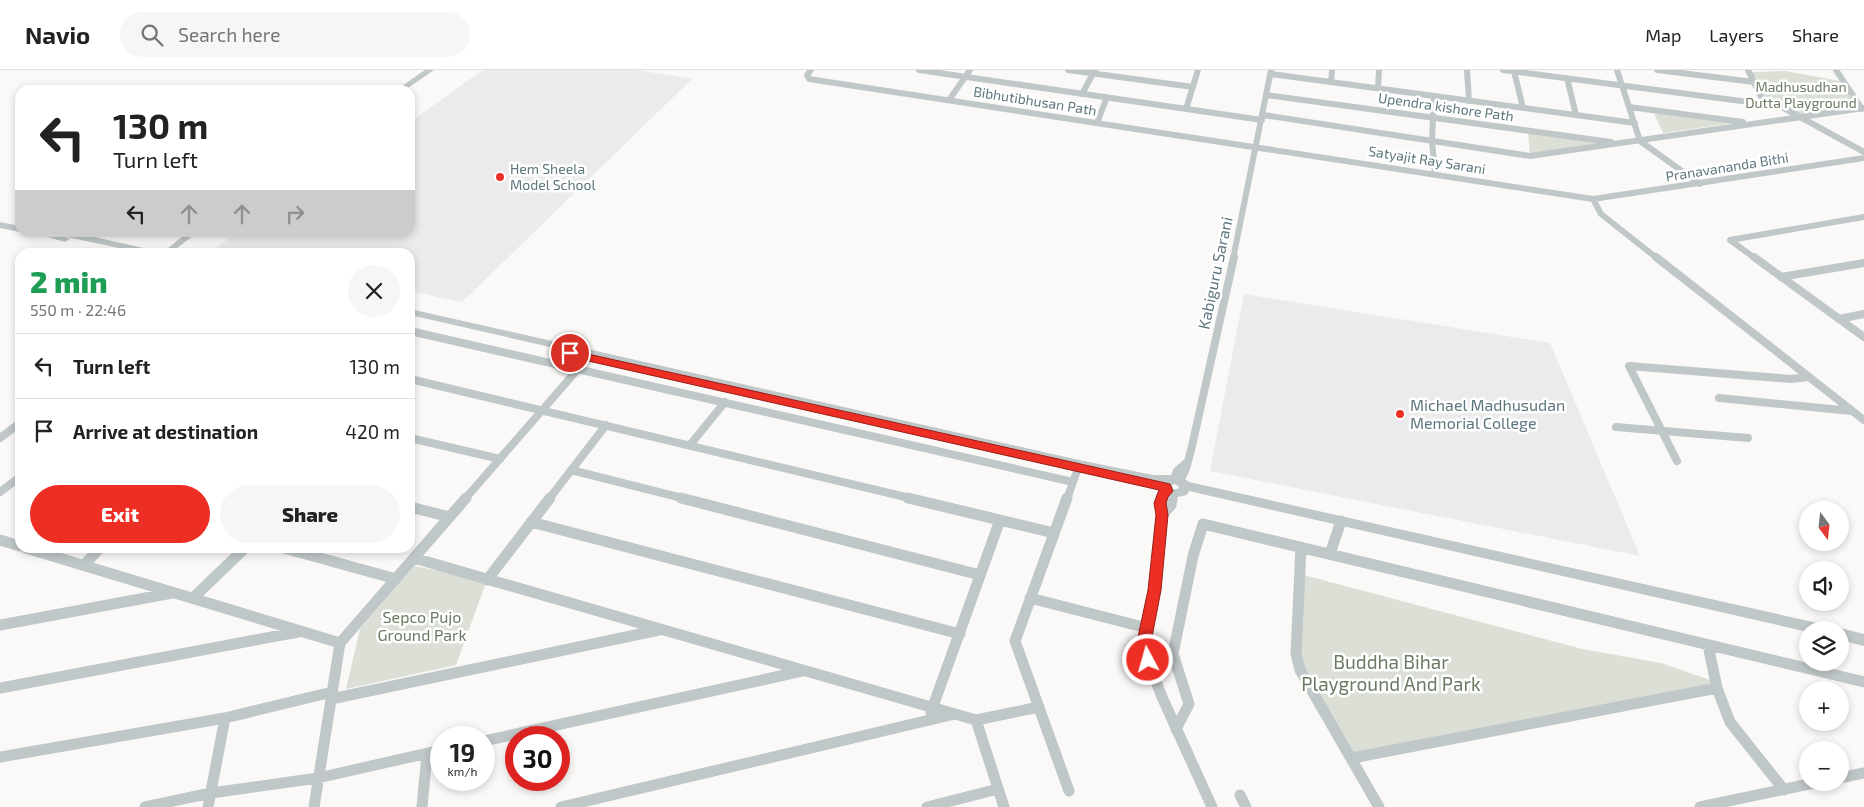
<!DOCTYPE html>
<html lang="en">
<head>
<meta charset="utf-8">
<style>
	body { margin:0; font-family:"Exo 2",sans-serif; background:#f6f6f6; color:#222; height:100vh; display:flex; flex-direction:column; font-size:19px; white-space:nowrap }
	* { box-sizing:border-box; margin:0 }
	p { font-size:16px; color:#767676 }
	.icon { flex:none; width:28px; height:28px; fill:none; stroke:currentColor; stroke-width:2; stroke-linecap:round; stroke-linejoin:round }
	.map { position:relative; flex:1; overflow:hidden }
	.panel { position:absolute; left:15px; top:178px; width:400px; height:305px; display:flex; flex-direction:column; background:#fff; border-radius:15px; box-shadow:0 2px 8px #0003 }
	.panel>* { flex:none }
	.top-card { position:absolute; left:15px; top:15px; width:400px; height:152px; border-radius:15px; box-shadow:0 2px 8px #0003; background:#fff; color:#222; overflow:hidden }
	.needle { width:32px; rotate:165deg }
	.buttons { position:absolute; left:1799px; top:431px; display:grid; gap:10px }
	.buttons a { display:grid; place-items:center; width:50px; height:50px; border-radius:50%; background:#fff; box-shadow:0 2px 8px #0003; font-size:25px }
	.speed { position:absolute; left:430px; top:656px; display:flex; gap:10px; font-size:25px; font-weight:700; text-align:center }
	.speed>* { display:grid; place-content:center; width:65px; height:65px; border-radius:50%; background:#fff; box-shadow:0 2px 8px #0003; line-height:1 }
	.speed small { font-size:12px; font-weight:400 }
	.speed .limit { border:8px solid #d22; background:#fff; color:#111 }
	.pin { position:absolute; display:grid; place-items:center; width:42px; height:42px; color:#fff; margin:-21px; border:2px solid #fff; border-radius:50%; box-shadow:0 1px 5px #0007 }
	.me { position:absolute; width:55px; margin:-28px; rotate:354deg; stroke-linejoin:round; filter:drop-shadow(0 0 4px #0008) }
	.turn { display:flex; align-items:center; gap:18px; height:105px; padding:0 15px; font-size:22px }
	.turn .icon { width:65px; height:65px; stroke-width:2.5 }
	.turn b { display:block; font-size:35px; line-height:42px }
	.lanes { display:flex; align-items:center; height:48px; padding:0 15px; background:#0003; justify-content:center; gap:25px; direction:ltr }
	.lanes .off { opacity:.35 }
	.round { display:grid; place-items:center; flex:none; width:52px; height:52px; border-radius:26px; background:#f6f6f6 }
	.overview { display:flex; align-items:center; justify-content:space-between; height:85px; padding:0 15px }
	h1 { font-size:30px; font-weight:800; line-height:38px; color:#1e9e55 }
	.primary-button { display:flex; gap:10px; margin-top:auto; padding:10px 15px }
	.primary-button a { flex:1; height:58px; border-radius:30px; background:#ec2e24; color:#fff; font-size:20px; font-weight:800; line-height:58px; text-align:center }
	.primary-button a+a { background:#f6f6f6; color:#222 }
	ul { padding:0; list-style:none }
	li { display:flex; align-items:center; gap:15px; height:65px; padding:0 15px; border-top:1px solid #e0e0e0 }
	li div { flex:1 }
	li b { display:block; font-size:19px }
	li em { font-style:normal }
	header { display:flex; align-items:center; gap:30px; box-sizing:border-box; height:70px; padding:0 25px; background:#fff; border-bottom:1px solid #e0e0e0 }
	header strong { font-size:24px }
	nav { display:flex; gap:28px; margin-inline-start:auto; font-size:18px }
	.search { width:350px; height:45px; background:#f6f6f6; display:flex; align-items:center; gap:12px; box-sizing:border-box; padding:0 18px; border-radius:28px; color:#767676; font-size:19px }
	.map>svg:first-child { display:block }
	.built { fill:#eaebea }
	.green { fill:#dbdfd6 }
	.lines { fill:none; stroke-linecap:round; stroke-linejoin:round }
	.minor-far2 { stroke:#c0c7c9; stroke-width:6 }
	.minor-far1 { stroke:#c0c7c9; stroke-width:8 }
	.minor { stroke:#c0c7c9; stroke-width:11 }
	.tertiary { fill:#c0c7c9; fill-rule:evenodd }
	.route { fill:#ec2e24; stroke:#991e17 }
	.poi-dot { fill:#ec2e24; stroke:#fff; stroke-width:2 }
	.labels { text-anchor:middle; stroke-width:5; stroke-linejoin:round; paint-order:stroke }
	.far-park-label { font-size:14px; fill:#6b7a62; stroke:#fff }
	.far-street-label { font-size:14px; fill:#5e767e; stroke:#fff }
	.far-poi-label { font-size:14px; fill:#5e767e; stroke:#fff; text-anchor:start }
	.street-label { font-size:16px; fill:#5e767e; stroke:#fff }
	.poi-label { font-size:16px; fill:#5e767e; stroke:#fff; text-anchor:start }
	.park-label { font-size:16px; fill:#6b7a62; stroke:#fff }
	.near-park-label { font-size:19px; fill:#6b7a62; stroke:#fff }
</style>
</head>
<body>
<header>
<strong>Navio</strong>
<div class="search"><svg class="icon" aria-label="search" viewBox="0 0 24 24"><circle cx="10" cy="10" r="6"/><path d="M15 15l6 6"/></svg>Search here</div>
<nav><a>Map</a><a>Layers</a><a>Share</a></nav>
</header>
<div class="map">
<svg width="1864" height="737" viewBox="0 0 1864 737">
	<rect width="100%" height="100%" fill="#faf9f7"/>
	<path class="built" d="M483,0H637L692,9L462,232L410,221V182H231L214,179L237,163L410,162V52Z
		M1244,224L1550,273L1640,486L1210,401Z"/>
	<path class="green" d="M1785,1L1841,11L1859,38L1799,46L1762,28L1751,2Z
		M1654,43L1734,53L1663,63Z
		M1528,61L1614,74L1530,86Z
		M414,496L487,510L456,595L346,619L360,559Z
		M1300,504L1582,579L1661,593L1716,612L1713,616L1354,684L1297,588Z"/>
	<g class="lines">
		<path class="minor-far2" d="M811,0L807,5L809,9L1593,129L1864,88
			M919,0L1262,50
			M1068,0L1193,17
			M1467,0L1469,31
			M1503,0L1780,36
			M1617,0L1640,71L1700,114
			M1657,0L1754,12
			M1748,0L1762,29L1780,36L1864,82
			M1836,0L1862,39
			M1514,1L1523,38
			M1271,4L1635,53
			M1567,8L1576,45
			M1331,12L1332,0
			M1378,18L1379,0
			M1082,24L1095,0
			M1267,25L1611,72
			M1434,26L1432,71L1435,104
			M949,30L970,0
			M1629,37L1743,52
			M1186,39L1198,0
			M1263,45L1530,86L1864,38
			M1097,53L1107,27
			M1593,129L1601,144L1658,189
			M1730,170L1756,189
			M1730,170L1864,147
			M1233,189L1271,0"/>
		<path class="minor-far1" d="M1656,187L1864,350
			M1754,187L1864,267
			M1781,207L1864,193
			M1839,249L1864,244
			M410,261L1073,412
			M410,309L914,429
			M1719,328L1852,341
			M1616,357L1748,368
			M0,368L20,353
			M410,368L500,389
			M690,375L725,332
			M1677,391L1629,296L1791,309L1809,307
			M571,400L686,429
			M1174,409L1177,401L1186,393
			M1180,411L1186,399L1192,376L1234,187
			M0,422L20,407
			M465,429L591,284
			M549,429L606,355
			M1067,429L1078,398
			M1161,429L1162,424L1167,421
			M1172,429L1173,424"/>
		<path class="minor" d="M681,428L980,505
			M908,428L1054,463
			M1067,428L1015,571L1069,721
			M1161,428L1162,445L1155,520L1145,567L1148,590L1162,627L1212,737
			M410,437L450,447
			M1162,445L1171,435L1172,428
			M531,452L960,564
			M0,470L20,476
			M1301,477L1296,584L1300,600L1379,737
			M26,478L340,573
			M284,478L396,509
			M1330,484L1341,451
			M414,488L976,650L1004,737
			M84,495L100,478
			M487,510L550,428
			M193,528L245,478
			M1030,528L1147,558
			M0,555L172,523
			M1708,575L1717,618L1730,652L1784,720
			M0,618L298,562
			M331,629L659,560
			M931,642L1000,450
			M976,650L1039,637
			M1176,659L1189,634L1173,584L1193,486L1203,454L1864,612
			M484,671L803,601
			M0,687L225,648L332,622
			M1352,688L1717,618
			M1840,708L1864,703
			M1240,725L1246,737
			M145,737L211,723L318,708L441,680
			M208,737L225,648
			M314,737L340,573L466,428
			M422,737L427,684
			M561,737L955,644
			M927,737L998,719
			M1700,737L1819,712"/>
		<path class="tertiary" d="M425,0H434L405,20H396Z
			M0,152L20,156V162L0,158Z
			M30,162L58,165L54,162H72L148,179L153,182H138L62,166L70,169L65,172Z
			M188,162H198L172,182H163Z
			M410,239L1079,390L1153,405H1174L1184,408L1189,412L1822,554L1827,556L1829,560H1808V562L1189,421L1187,425L1173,428L1163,424L1160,414L1079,398L410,245ZM1175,414L1179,417L1178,419H1173L1172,415Z
			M1840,558L1864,564V576L1840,570V560H1835Z"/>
	</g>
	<path class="route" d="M570,280L1170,414L1173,421L1168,427L1166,433L1168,445L1161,520L1152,567L1155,590L1153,594L1148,596L1143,594L1138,567L1148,520L1156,445L1154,433L1159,420L566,286L565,283L566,281Z"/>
	<g class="poi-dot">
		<circle cx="500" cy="107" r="5"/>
		<circle cx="1400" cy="344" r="5"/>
	</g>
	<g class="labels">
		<g class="far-park-label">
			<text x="1801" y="22">Madhusudhan<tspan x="1801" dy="16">Dutta Playground</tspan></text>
		</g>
		<g class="far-street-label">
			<text transform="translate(1035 31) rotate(9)" y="5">Bibhutibhusan Path</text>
			<text transform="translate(1446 37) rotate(8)" y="5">Upendra kishore Path</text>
			<text transform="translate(1427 90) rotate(9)" y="5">Satyajit Ray Sarani</text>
			<text transform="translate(1727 97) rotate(-9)" y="5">Pranavananda Bithi</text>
		</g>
		<g class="far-poi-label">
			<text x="510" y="104">Hem Sheela<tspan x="510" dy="16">Model School</tspan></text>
		</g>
		<g class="street-label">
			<text transform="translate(1215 203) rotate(-78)" y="6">Kabiguru Sarani</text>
		</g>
		<g class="poi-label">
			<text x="1410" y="341">Michael Madhusudan<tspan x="1410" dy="18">Memorial College</tspan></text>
		</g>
		<g class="park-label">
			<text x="422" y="553">Sepco Pujo<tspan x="422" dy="18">Ground Park</tspan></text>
		</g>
		<g class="near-park-label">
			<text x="1391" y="599">Buddha Bihar<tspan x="1391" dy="22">Playground And Park</tspan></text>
		</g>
	</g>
</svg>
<div class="buttons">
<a><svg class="needle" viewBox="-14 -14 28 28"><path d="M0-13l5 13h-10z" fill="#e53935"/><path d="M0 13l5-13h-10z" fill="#767676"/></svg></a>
<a><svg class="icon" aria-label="sound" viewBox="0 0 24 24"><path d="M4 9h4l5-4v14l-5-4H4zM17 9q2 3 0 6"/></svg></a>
<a><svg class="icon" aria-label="layers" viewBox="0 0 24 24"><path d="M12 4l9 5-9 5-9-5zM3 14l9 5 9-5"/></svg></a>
<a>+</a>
<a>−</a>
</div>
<div class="speed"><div>19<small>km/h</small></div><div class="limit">30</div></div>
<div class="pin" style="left:570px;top:283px;background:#d93025"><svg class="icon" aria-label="arrive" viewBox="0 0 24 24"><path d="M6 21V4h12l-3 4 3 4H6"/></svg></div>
<svg class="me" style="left:1148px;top:590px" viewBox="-20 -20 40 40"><circle r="17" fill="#ec2e24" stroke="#fff" stroke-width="3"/><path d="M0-11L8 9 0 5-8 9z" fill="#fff"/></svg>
<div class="top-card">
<div class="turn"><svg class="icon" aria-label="left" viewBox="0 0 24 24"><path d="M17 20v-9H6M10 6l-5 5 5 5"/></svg><div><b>130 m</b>Turn left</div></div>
<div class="lanes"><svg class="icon" aria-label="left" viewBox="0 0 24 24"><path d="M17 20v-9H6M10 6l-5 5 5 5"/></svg><svg class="icon off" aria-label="ahead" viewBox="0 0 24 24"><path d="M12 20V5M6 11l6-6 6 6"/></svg><svg class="icon off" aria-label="ahead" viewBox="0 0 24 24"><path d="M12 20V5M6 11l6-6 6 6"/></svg><svg class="icon off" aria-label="right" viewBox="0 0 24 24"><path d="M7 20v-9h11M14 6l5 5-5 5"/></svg></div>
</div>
<section class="panel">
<div class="overview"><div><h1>2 min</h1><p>550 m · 22:46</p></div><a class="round"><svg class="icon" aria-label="close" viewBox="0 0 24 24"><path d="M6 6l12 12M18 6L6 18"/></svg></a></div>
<ul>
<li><svg class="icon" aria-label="left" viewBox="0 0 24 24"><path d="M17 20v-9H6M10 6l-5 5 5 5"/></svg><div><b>Turn left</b></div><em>130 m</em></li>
<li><svg class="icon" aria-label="arrive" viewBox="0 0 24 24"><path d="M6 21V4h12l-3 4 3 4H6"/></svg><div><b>Arrive at destination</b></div><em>420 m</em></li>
</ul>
<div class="primary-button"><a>Exit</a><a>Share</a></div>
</section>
</div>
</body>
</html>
